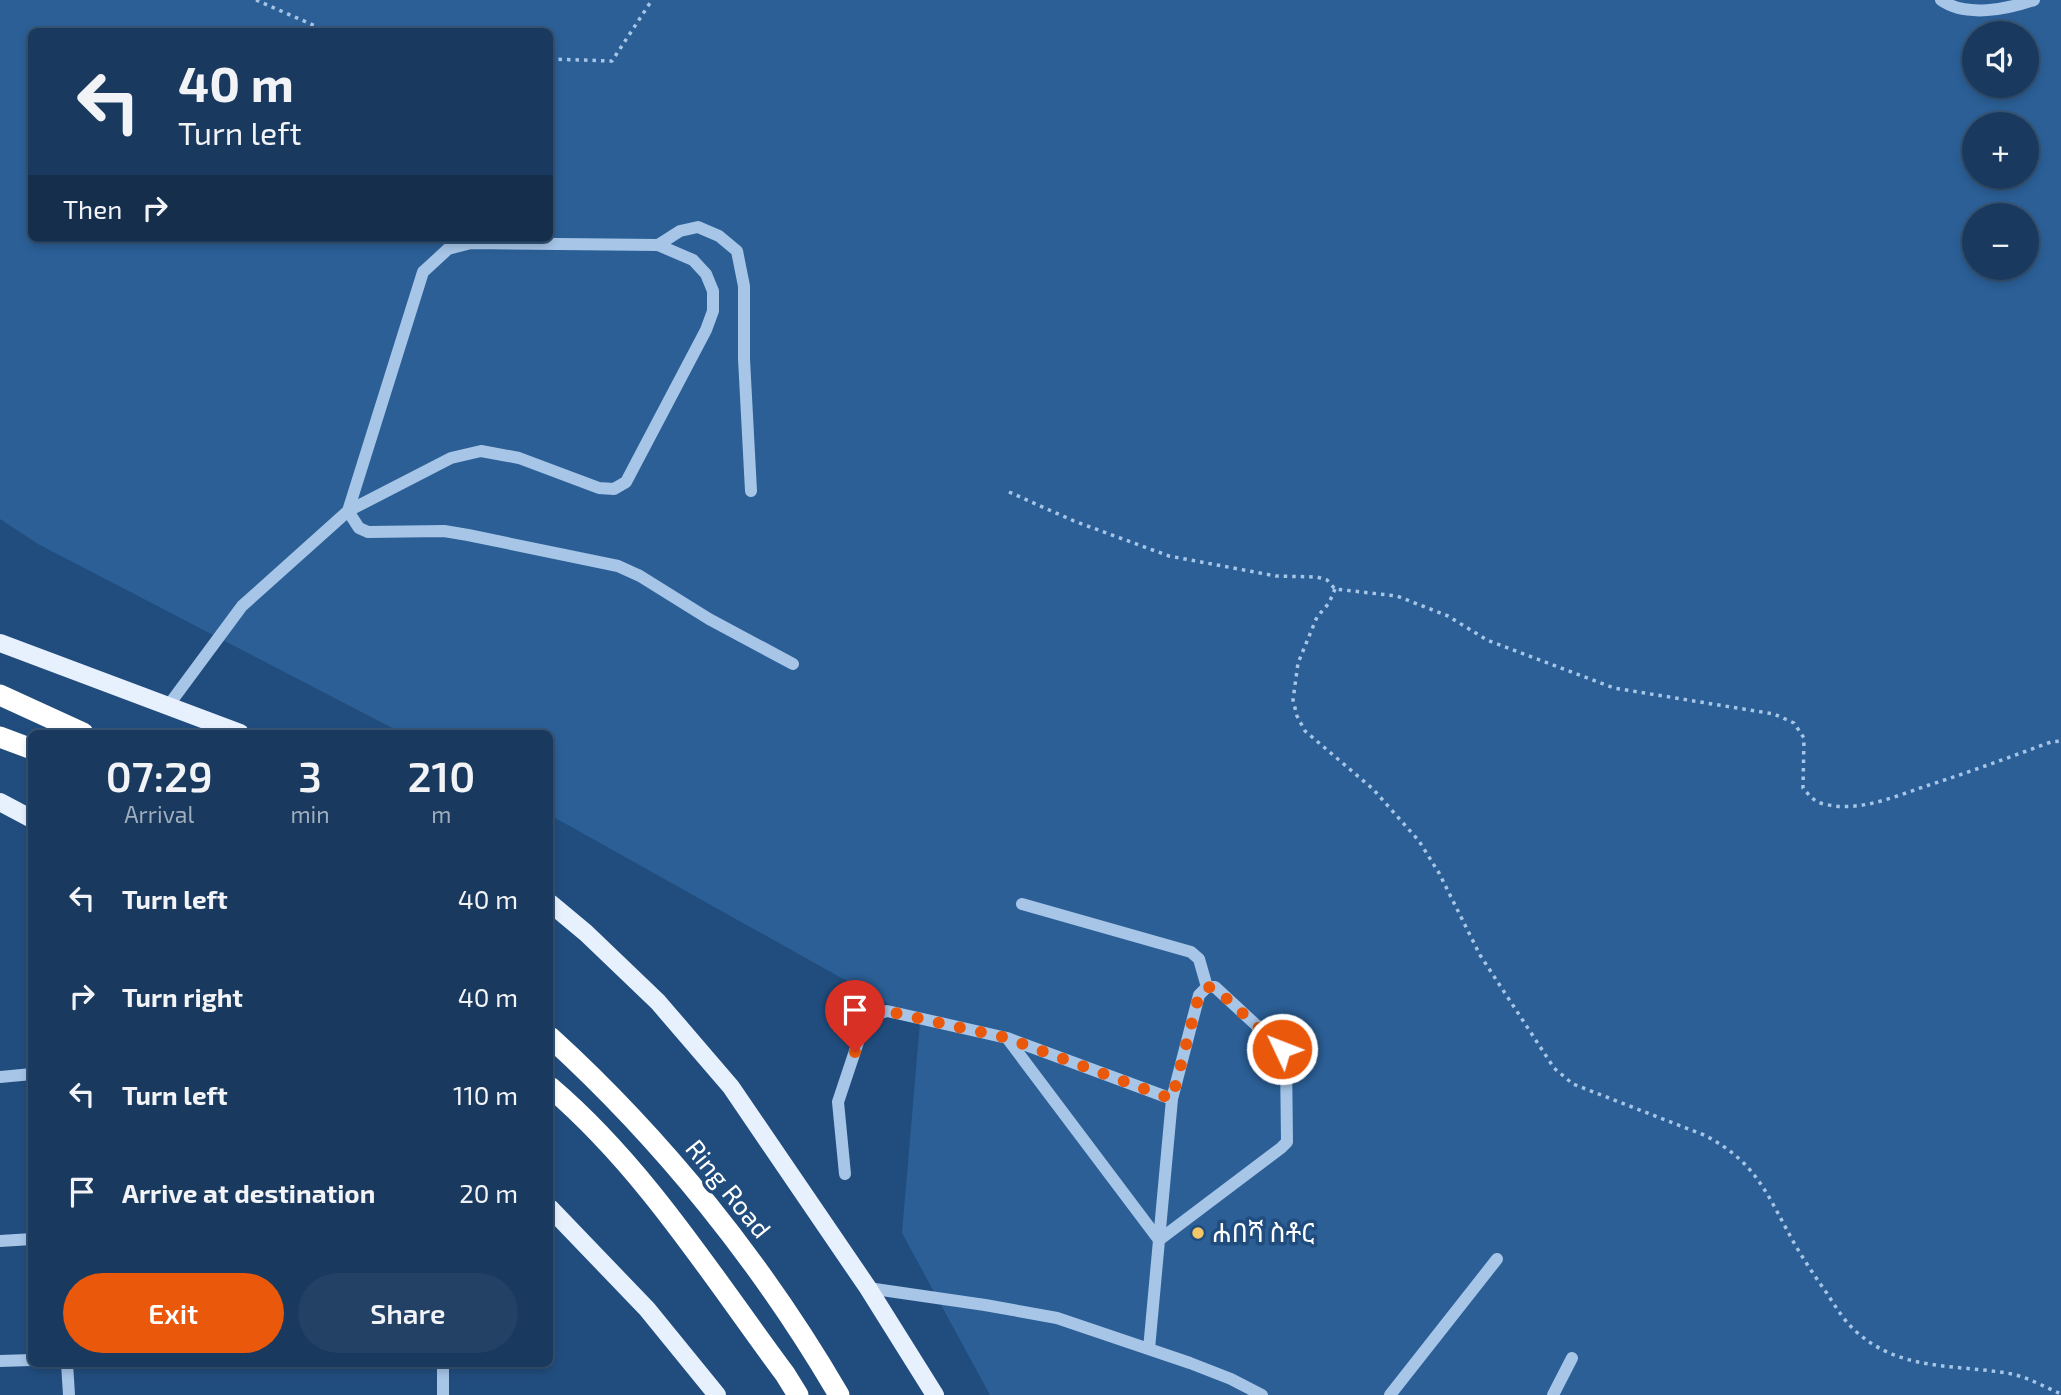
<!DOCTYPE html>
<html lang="en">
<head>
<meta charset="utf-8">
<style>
	body { margin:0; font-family:"Exo 2","Noto Sans Ethiopic",sans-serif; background:#224164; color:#f1f3f6; height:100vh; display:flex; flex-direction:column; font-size:26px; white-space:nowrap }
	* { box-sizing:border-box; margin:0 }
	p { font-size:23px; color:#9fadbc }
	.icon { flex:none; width:38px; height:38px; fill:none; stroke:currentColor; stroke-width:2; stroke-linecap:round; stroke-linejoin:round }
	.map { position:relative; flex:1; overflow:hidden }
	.drawer { position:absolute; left:28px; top:730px; width:525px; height:637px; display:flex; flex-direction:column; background:#193a5e; border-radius:10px; box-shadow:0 4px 10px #0003,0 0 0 2px #375473 }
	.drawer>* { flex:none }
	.banner { position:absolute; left:28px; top:28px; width:525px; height:214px; border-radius:10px; box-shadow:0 4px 10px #0003,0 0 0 2px #375473; background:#193a5e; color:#f1f3f6; overflow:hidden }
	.fabs { position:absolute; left:1962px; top:21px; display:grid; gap:14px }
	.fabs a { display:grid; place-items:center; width:77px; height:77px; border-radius:50%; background:#193a5e; box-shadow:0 4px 10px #0003,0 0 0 2px #375473; font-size:35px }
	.pin { position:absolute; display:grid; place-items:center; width:60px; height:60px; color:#fff; margin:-72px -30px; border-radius:50% 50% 50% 0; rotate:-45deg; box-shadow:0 0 7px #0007 }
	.pin .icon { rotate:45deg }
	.me { position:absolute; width:77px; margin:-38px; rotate:313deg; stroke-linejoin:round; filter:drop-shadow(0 0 5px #0008) }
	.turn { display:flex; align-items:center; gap:24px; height:147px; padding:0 35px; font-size:32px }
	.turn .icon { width:91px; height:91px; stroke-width:2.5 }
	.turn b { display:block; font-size:49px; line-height:60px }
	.then { display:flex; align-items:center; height:66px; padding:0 35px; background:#0003; gap:14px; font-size:26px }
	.eta { display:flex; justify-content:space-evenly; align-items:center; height:119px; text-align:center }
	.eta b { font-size:42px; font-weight:600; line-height:49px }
	.cta { display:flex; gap:14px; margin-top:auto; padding:14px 35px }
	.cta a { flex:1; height:80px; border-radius:42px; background:#ea580c; color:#fff; font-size:28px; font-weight:600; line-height:80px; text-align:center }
	.cta a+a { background:#224164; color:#f1f3f6 }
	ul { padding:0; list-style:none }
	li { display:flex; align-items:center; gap:21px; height:98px; padding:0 35px }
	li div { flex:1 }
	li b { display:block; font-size:26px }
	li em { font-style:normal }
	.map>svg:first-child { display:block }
	.green { fill:#2b5f96; fill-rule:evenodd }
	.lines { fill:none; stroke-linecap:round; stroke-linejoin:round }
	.path { stroke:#a6c5e7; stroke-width:3.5; stroke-dasharray:3.5 5; stroke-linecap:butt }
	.minor { stroke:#a6c5e7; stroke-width:12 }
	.major { stroke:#e7f0fd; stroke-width:18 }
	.highway { stroke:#fff; stroke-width:21 }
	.route { stroke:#ea580c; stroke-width:12; stroke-dasharray:0 21.6 }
	.poi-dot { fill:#f3c667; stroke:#214d7e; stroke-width:2.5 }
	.labels { text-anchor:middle; stroke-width:7; stroke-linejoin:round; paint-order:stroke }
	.street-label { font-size:26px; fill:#fff; stroke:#214d7e }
	.poi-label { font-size:26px; fill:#fff; stroke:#214d7e; text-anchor:start }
</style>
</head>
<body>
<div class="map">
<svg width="2061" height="1395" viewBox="0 0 2061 1395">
	<rect width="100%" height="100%" fill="#214d7e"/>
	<path class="green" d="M0,0H2061V1395H990L902,1233L920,1022L550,815V733H402L38,544L0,519ZM32,32H550V238H32ZM1974,33H2026V86H1974ZM1974,124H2026V177H1974ZM1974,215H2026V268H1974Z"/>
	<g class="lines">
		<path class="path" d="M256,0L329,32
			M550,59L612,61L650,3L649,0
			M1009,492L1074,521L1169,556L1276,576L1317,577L1327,580L1335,589L1397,596L1448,616L1487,640L1614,688L1774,714L1794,723L1804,738L1803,788C1809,795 1814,802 1824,804C1859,813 1896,796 1929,785C1970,772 2010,757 2051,742L2061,741
			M1335,589L1329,603L1317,617L1298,663L1293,700L1297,716L1305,731L1373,789L1419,841L1439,873L1480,955L1554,1068L1573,1084L1704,1135C1759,1163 1768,1198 1797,1248C1806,1263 1816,1278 1826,1292C1836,1307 1845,1323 1859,1334C1903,1372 1959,1364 2012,1374C2029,1378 2045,1387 2061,1394"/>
		<path class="minor" d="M1941,0C1966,18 2008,9 2034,0
			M658,245L680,231L698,227L719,236L737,251L744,286V359L751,491
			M168,706L242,606L348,511L451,458L481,451L519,458L599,488L614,489L626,482L706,330L713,311V291L706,274L693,260L658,245L471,243L448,249L423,272L348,511L359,528L368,532L444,531L468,535L618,566L640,576L709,619L793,664
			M1022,904L1191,952L1199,959L1207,987
			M1007,1038L1159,1240L1281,1148L1287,1142L1286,1057L1282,1049L1215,987H1207L1199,995L1172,1099L1149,1349
			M0,1077L32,1074
			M845,1174L838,1102L863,1027L874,1015L887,1011L1007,1038L1172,1099
			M0,1241L32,1239
			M868,1288L985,1305L1057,1318L1190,1363L1231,1379L1262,1395
			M0,1361L32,1360
			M67,1363L69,1395
			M443,1395V1363
			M1390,1395L1497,1259
			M1553,1395L1572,1358"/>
		<path class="major" d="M0,643L240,733
			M0,802L32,819
			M550,903L586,933L658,1002L731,1087L868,1288L935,1395
			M550,1208L647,1309L717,1395"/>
		<path class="highway" d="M0,695L83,733
			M0,737L32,749
			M550,1037C663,1140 762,1263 839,1395
			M550,1087C644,1167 712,1276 785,1374L798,1395"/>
	</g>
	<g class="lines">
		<path class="route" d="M855,1052C862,1030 864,1019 887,1011L1007,1038L1172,1099L1199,995L1206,987L1215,988L1282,1049"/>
	</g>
	<circle class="poi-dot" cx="1198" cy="1233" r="7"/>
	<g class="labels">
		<g class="street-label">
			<text transform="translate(728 1189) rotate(51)" y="9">Ring Road</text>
		</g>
		<g class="poi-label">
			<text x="1212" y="1242">ሐበሻ ስቶር</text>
		</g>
	</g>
</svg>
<div class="fabs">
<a><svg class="icon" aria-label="sound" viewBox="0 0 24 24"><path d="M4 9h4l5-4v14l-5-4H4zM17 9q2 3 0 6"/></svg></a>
<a>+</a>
<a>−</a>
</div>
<div class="pin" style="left:855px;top:1052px;background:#d93025"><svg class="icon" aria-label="arrive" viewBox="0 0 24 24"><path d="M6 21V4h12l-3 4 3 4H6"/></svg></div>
<svg class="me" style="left:1282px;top:1049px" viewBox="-20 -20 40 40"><circle r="17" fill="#ea580c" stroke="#fff" stroke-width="3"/><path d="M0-11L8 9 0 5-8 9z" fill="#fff"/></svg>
<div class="banner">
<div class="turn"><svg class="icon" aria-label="left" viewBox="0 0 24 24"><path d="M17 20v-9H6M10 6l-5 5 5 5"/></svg><div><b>40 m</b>Turn left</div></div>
<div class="then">Then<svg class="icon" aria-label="right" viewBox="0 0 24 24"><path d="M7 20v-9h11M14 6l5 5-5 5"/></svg></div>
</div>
<section class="drawer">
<div class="eta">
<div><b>07:29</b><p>Arrival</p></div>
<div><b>3</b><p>min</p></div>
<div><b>210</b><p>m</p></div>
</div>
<ul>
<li><svg class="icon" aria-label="left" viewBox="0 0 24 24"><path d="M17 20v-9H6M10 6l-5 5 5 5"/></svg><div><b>Turn left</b></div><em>40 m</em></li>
<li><svg class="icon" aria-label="right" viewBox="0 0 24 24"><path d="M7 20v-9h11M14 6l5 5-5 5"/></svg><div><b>Turn right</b></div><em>40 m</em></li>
<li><svg class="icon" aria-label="left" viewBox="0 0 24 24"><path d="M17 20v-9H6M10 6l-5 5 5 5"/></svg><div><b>Turn left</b></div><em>110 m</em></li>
<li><svg class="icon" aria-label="arrive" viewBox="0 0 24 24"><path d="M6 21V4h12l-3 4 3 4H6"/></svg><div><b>Arrive at destination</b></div><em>20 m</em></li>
</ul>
<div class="cta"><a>Exit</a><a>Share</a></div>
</section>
</div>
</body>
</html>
